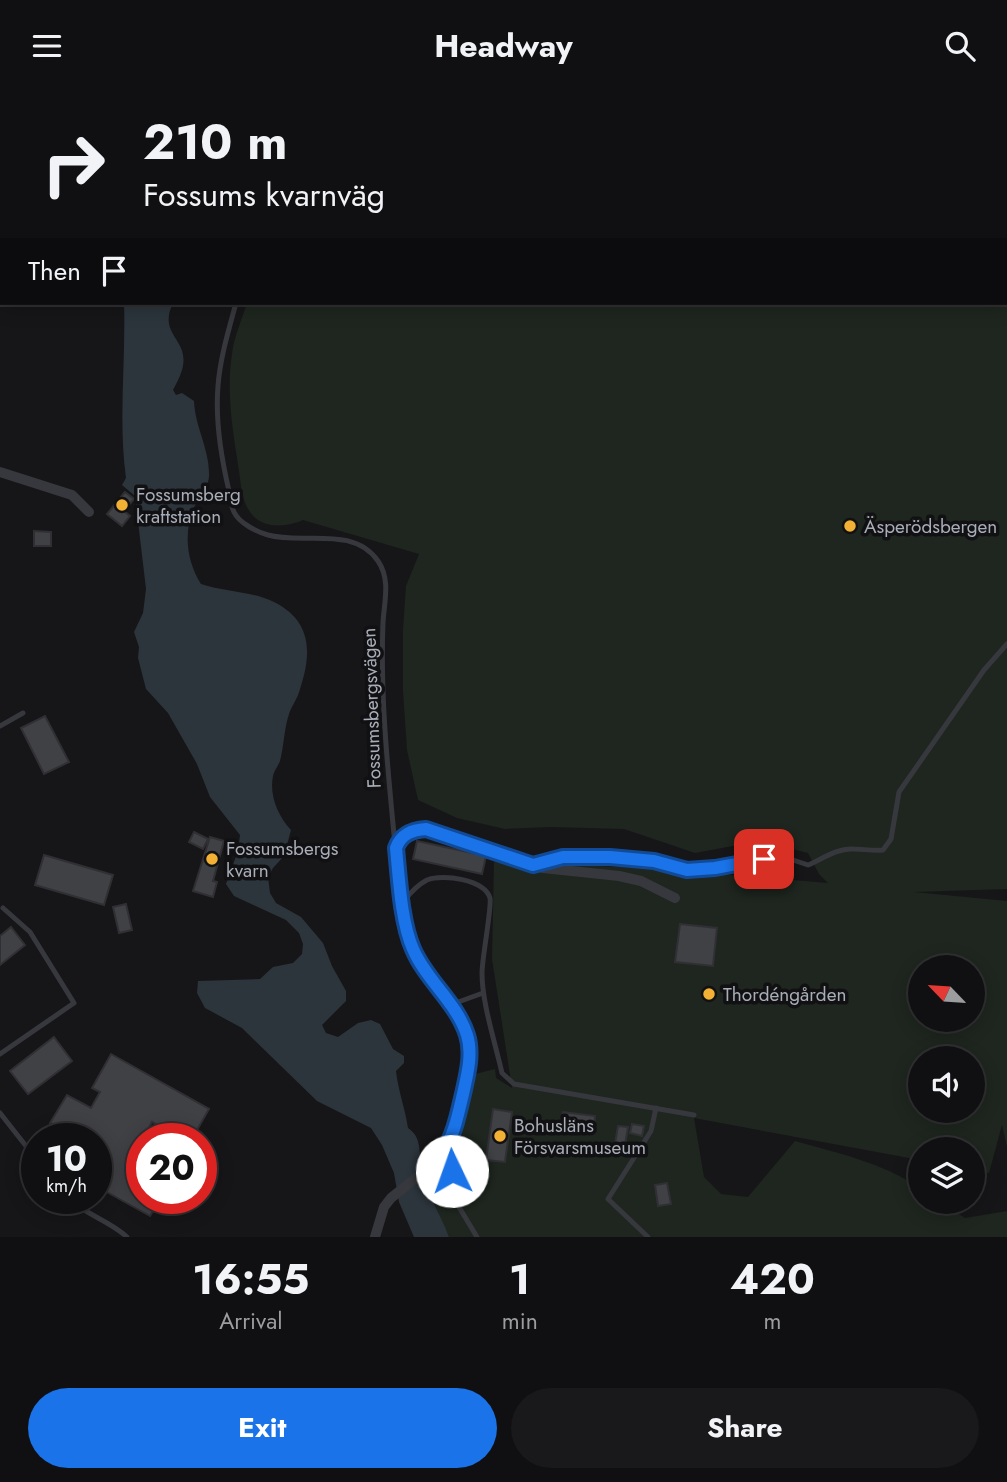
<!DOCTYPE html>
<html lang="en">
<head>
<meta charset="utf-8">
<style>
	body { margin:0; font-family:Jost,sans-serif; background:#19191b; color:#f1f3f6; height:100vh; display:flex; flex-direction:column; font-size:26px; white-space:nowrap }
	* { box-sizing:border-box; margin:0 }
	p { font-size:23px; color:#9c9d9f }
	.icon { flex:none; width:38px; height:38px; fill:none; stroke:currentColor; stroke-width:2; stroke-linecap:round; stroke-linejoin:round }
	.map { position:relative; height:1146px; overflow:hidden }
	.sheet { display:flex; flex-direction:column; background:#101012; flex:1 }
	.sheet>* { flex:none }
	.banner { position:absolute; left:0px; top:0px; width:1008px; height:214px; box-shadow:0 4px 18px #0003,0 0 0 2px #303032; background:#101012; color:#f1f3f6; overflow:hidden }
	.needle { width:46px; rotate:295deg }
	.buttons { position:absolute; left:908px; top:864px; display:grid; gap:14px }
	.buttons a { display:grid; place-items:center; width:77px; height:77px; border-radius:50%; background:#101012; box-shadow:0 4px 18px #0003,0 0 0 2px #303032; font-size:35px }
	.speed { position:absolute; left:21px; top:1032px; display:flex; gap:14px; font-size:35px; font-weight:700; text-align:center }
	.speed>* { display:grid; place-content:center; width:91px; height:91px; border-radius:50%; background:#101012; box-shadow:0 4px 18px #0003,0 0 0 2px #303032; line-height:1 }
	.speed small { font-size:18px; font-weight:400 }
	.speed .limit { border:10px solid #d22; background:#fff; color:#111 }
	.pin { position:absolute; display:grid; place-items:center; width:60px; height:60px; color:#fff; margin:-30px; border-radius:14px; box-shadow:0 4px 10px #0006 }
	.me { position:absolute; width:77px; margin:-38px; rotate:357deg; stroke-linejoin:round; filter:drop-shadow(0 0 5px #0008) }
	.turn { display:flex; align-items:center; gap:24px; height:147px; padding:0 28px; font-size:32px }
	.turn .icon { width:91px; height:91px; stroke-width:2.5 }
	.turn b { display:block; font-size:49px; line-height:60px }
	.then { display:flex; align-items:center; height:66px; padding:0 28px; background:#0003; gap:14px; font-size:26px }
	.eta { display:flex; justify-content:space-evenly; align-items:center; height:119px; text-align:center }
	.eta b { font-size:42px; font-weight:700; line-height:49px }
	.primary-button { display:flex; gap:14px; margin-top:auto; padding:14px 28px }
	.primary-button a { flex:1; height:80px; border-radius:42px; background:#1a73e8; color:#fff; font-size:28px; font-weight:700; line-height:80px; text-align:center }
	.primary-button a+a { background:#19191b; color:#f1f3f6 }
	header { display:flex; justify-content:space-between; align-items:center; height:91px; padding:0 28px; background:#101012; font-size:32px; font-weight:700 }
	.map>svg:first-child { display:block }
	.green { fill:#1e261f; fill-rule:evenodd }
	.water { fill:#2c353c }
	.building { fill:#404145; stroke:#303034; stroke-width:2 }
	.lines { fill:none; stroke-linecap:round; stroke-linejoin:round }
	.lane { stroke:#37383d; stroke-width:5 }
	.street { stroke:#37383d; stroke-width:10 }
	.route-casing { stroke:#114b97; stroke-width:18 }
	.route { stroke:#1a73e8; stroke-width:12 }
	.poi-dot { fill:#f2b134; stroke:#111113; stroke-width:2.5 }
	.labels { text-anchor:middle; stroke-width:7; stroke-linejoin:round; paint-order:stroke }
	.poi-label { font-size:19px; fill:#a8adb8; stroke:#111113; text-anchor:start }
	.street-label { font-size:19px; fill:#a8adb8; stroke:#111113 }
</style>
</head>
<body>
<header><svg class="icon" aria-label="menu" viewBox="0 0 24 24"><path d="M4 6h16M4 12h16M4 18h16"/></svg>Headway<svg class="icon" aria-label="search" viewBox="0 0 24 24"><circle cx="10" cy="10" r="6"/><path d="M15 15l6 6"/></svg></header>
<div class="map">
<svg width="1007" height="1146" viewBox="0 0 1007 1146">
	<rect width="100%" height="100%" fill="#161618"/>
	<path class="green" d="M524,0H1007V798L914,801L1007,810V1056L1002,1034L989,1082L973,1079V1059H920V1069L694,1027L704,1086L721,1103L748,1106L795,1050C838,1062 883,1072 920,1097V1111H941L965,1127L1007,1120V1146H449L428,1099L439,1072L448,1061L460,1037L475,983L495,978L496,987L512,997L492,868L494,771L647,777L828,792L819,783L808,762L760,750L695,762L624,738L550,736L505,738L457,727L418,709L407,659L403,600V539L406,495L419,463L303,429C287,436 262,439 250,421C242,410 241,394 239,380C233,341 226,303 232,263C234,246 242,228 247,212H1006V2H511ZM920,877H973V929H920ZM920,968H973V1020H920Z"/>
	<path class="water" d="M124,212H173C157,245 191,248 182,279C180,286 176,293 173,299L176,304L182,302L194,310C195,336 210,359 209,385C209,394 201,402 197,410C183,437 185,467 201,493C225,501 251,500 274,511C312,530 312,562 300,598C298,607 292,614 289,623C284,638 284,655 280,670C278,675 274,680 273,685C269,704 278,725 291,739L284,765L273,777L268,786L270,802L276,812L301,826L323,852L332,875L346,900V910L322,934L326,942L338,946L358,932L371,929L380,933L393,958L404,965V972L396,980C398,999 405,1017 408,1037C421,1046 419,1058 421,1072C424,1099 440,1121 449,1146H414L399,1111L394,1082L382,1054L371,1037L317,1010L242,937L205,917L197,902L198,890L260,888L273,876L293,872L302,863L303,853L299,842L286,829L234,805L226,793L238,760L240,744L210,706L197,673L168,622L146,598L138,567L139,556L134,541L143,522L146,498L135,405L122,394L126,387C118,329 126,271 124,212Z"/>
	<path class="building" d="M125,401L134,408L124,420L130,425L122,435L107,423Z
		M34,440L51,441V455H34Z
		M45,625L69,671L44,683L21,637Z
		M194,741L208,748L203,758L189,751Z
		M210,746L224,750L213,790L217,791L213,806L193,800Z
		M417,750L486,765L482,783L413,768Z
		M44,764L113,784L104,814L35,794Z
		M126,813L132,839L119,842L113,816Z
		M680,833L717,837L713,875L675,871Z
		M11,836L25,854L0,874V845Z
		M54,946L72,970L28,1003L10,980Z
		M111,963L209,1018L192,1048H182L152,1031L144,1046L148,1048H142V1108H160L150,1125L96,1095V1048H56L61,1038L50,1032L67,1004L91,1017L100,1001L92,997Z
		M493,1018L512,1021L505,1071L486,1069Z
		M563,1021L595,1025L594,1035L561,1031Z
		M632,1033L644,1035L642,1045L630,1042Z
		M618,1035L628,1036L624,1060L614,1058Z
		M667,1092L671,1113L658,1115L655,1094Z"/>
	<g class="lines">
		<path class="lane" d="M459,2L465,0
			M236,212C229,238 220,267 218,295C215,330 221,366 229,400C230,406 231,415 234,421C239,432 257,441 268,444C303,454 353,434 378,470C391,489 384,511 383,532C380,606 388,680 395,754
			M0,635L23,622
			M537,772L563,766H610L654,770L687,779L715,777L784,766L808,774C822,768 838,757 853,758C863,758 872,760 883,759L891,748L899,701L984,579L1007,553
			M403,811C410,802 417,794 427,789C443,783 484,788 490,807C492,816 482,867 482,882C482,912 495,951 502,982L514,993L694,1024
			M450,914L483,902
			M0,963L74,912L30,841L3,817
			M0,1022L37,1069
			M443,1064L452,1080L456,1111L477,1146
			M70,1108C84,1123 110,1130 127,1146
			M648,1146L608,1108L651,1040L656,1017"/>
		<path class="street" d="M27,0L34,2
			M0,381L72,404L89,421
			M375,1146L384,1116L391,1107L436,1071L449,1053L469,971L467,944L450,914L423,878L408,844L396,757C401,743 412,739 426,738L543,777L619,785L641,790L675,807"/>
	</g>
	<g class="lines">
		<defs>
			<path id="route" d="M452,1080L442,1063C454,1045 458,1024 463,1003C467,985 473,963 467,944C457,912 426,889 413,858C401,831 399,787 396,757C401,743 412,739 426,738L533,774L563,766H610L654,770L687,779L715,777L764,768"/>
		</defs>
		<use href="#route" class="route-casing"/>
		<use href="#route" class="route"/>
	</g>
	<g class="poi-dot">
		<circle cx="122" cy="414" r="7"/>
		<circle cx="850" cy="435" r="7"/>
		<circle cx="212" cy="768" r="7"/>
		<circle cx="709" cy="903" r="7"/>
		<circle cx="500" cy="1045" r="7"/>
	</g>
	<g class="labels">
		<g class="poi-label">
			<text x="136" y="410">Fossumsberg<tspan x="136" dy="22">kraftstation</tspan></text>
			<text x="864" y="442">Äsperödsbergen</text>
			<text x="226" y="764">Fossumsbergs<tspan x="226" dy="22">kvarn</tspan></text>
			<text x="723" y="910">Thordéngården</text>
			<text x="514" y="1041">Bohusläns<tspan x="514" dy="22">Försvarsmuseum</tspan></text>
		</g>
		<g class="street-label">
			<text transform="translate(371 617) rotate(-92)" y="7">Fossumsbergsvägen</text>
		</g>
	</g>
</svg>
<div class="buttons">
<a><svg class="needle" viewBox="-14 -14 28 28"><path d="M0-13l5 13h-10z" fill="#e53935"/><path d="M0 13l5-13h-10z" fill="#9c9d9f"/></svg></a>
<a><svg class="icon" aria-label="sound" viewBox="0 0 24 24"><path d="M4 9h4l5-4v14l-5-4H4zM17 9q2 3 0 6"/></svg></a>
<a><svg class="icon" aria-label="layers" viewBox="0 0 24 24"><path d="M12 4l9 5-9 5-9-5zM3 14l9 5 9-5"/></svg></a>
</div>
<div class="speed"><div>10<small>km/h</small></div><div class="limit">20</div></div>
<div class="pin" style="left:764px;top:768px;background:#d93025"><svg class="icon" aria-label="arrive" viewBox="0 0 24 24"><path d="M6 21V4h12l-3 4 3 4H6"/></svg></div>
<svg class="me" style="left:452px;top:1080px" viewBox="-20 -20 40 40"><circle r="19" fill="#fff"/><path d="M0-13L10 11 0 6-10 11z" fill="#1a73e8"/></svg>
<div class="banner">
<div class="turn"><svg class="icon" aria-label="right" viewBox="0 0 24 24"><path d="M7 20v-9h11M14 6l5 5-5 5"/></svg><div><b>210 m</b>Fossums kvarnväg</div></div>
<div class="then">Then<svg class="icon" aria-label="arrive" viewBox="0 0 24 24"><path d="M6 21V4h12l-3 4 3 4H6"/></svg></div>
</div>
</div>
<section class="sheet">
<div class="eta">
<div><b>16:55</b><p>Arrival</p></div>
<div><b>1</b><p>min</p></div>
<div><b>420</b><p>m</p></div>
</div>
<div class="primary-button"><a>Exit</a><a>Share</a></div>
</section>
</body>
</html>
